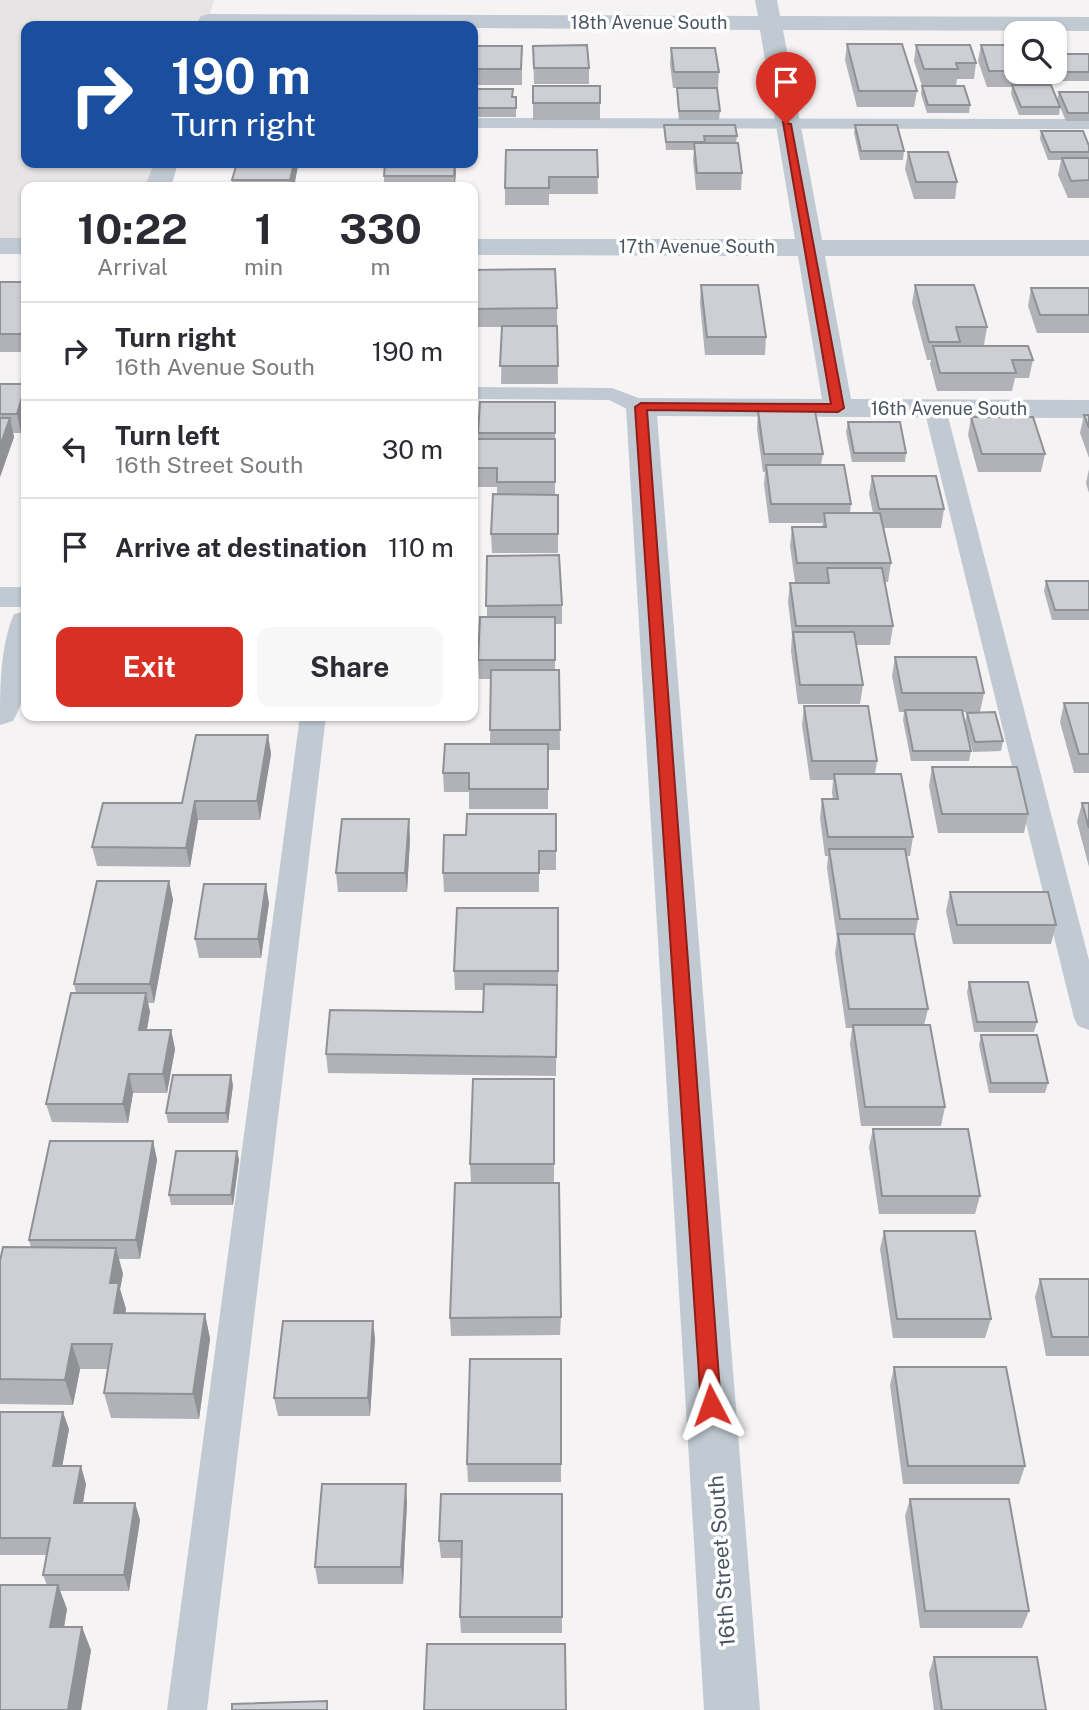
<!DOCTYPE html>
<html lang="en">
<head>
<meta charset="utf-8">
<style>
	body { margin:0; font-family:"Public Sans",sans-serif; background:#f7f7f7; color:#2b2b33; height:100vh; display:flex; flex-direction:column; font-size:26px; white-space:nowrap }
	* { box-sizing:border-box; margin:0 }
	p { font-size:23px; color:#7c7c81 }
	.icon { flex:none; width:38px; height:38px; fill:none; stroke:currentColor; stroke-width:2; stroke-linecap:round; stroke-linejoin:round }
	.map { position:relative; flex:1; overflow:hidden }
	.side { position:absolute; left:21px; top:182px; width:457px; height:539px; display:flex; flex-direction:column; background:#fff; border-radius:14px; box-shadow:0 2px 5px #0004 }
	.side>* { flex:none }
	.top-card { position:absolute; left:21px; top:21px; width:457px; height:147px; border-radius:14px; box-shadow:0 2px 5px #0004; background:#1a4fa0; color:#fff; overflow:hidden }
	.tools { position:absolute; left:1004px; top:21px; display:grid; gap:14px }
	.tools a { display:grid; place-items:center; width:63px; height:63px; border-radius:14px; background:#fff; box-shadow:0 2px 5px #0004; font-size:35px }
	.pin { position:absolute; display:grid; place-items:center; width:60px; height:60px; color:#fff; margin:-72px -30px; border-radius:50% 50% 50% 0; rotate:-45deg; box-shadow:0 0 7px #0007 }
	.pin .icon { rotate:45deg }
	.me { position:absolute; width:77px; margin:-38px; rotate:356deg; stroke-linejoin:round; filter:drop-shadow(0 0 5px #0008) }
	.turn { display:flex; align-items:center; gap:24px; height:147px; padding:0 35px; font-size:32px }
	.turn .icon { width:91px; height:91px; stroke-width:2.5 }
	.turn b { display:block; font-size:49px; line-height:60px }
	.eta { display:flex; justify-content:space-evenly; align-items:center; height:119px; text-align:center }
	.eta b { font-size:42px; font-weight:700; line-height:49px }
	.button { display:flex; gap:14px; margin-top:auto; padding:14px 35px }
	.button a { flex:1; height:80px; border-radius:14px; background:#d93025; color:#fff; font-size:28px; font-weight:700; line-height:80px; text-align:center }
	.button a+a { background:#f7f7f7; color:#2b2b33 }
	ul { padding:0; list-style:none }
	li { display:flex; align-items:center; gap:21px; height:98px; padding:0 35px; border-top:2px solid #e1e1e2 }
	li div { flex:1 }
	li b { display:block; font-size:26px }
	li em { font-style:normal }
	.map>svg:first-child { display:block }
	.education { fill:#e6e4e5 }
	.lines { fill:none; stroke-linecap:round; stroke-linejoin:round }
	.service { fill:#c1cad2; fill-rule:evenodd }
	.minor { fill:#c1cad2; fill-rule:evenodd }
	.wall { fill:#b0b2b7 }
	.shaded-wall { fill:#909195 }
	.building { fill:#cdcfd5; stroke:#909195; stroke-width:2 }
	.route { fill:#d93025; stroke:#8d1f18; stroke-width:2 }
	.labels { text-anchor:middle; stroke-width:7; stroke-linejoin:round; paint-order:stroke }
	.far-street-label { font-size:18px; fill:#4a5661; stroke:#fff }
	.street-label { font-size:21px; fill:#4a5661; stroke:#fff }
</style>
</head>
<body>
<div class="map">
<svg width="1089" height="1710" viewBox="0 0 1089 1710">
	<rect width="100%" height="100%" fill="#f5f3f3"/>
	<path class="education" d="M0,0H214L206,26H26V163H165L158,187H26V246H0Z"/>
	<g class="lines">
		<path class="service" d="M472,118L1089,119V129L472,128Z
			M472,387L612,388L649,402L652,407L649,412H633L609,400L472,399Z
			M935,402L943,404L946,409L1089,960V1030L1078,1026L1074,1018L924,409L927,404Z
			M300,716H326L207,1710H167Z"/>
		<path class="minor" d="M755,0H777L780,16L1089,17V31L783,30L822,240H1089V256H825L851,399L1089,400V418L657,416L760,1710H704L626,407L630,401L641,398L822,399L798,256L472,255V239H795L760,30L203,26L198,21L201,16L209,14L758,16Z
			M154,163H178L171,187H145Z
			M0,238H26V254H0Z
			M0,587H26V607H0Z
			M26,611C28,646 32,690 13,721L0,725C0,689 0,646 14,614Z"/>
	</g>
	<path class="wall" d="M847,44L917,91L914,107H857L845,60Z
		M916,45L976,63L974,79H957L956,86H922L914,61Z
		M981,45H1017V72H1046L1043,85L1057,100L1059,92H1089V121H1066L1060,107L1059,115H1019L1011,94L1012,87H987L978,61Z
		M472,46H522V85H472Z
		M533,46L589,68V84H534Z
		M671,48L719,72L718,88H673L670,64Z
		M1055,54H1089V81H1056L1053,72H1055Z
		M533,86L600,103V120H533Z
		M922,86L970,105L969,113H927L921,94Z
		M677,88L720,111L719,120H679L677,97Z
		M472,89L516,97V117H472Z
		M664,125L737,136L736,143L742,173L741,190H696L693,160L694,150H666Z
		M855,125L904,151L903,160H860L854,133Z
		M1041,131L1089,146V198H1068L1058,175L1061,160H1048L1040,139Z
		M597,150L598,194H549V205H505V188Z
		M908,152L957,182L955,199H914L905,169Z
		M237,163H298L294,187H233L232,180Z
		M456,173L455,187H384V176Z
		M472,270L557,308L558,384H501L502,327H472Z
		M0,282H26V352H0Z
		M701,285L766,337L765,355H705L700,303Z
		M915,285L987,327L984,345L959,346L1033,360L1029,378H1015L1012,391H937L930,364L931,360H927L912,303Z
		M1031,288H1089V333H1037L1028,306Z
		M0,384H26L21,433H13L14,437L0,477Z
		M480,402H555V495H558V553H492L491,534L497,494V487H474L473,468L478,439Z
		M758,411L823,454L821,465L851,504L850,513H873L869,494L872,476L944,509L941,528H884L891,563L888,582H884L893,626L890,645H856L863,685L860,704H798L791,651L792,635L788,602L790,583H825V582H795L790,546L792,527H822L823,523H769L764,484L765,472H763L757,429Z
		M1084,415H1089V458L1080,433Z
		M971,417L1045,454L1041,472H978L968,435Z
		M848,422L906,453L905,462H852L846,432Z
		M1089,469V493L1086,483Z
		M487,556L562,605V624H555V670H559L560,750H548V809H469V792H444L443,773L490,744L491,679H479L478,660L487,617Z
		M1046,581H1089V620H1052L1044,591Z
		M895,657L984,693L980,712H962L971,751L969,761H911L903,720L904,712H899L892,676Z
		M1064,703H1089V773H1074L1060,722Z
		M804,706L877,761L875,774L913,837L910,856H907L918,919L915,937L928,1009L924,1025L945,1107L941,1126H861L850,1044L852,1028H846L835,953L837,939L827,868L828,856H825L820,818L822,799H833L832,793L833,780H810L802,725Z
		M967,713L1003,741L1001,751L973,752L965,723Z
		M380,716H433V721H380Z
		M268,735L271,754L260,820H198L190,867L97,866L92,847L182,803Z
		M932,767L1028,814L1024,833H938L929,786Z
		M1082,803H1089V867L1077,822Z
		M556,814V870H539V892H444L443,873L466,835Z
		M410,838L407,892H338L336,873Z
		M169,881L173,900L154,1003H148L150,1012L147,1030H171L175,1049L167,1093H133L128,1123L52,1122L46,1104L76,993L74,984Z
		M950,892L1056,925L1051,944H953L946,911Z
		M269,903L261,958H199L195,939Z
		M558,908V990H557L556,1076L328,1073L326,1054L483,1012L484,990H455L454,971Z
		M969,982L1037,1022L1034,1032H974L967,992Z
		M981,1035L1048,1083L1045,1093H989L979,1045Z
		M554,1079V1182H471L470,1164Z
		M233,1085L228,1123H168L166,1113Z
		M873,1129L980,1196L975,1214H879L869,1147Z
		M153,1141L157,1160L140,1259H119L123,1274L120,1289L126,1309L125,1313L205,1314L210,1339L199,1419L111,1418L104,1393L108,1369H80L73,1405L0,1404V1261L31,1247L29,1240Z
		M237,1151L239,1160L233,1205H171L169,1195Z
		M884,1231L991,1319L985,1338H893L880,1249Z
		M1040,1279H1089V1356H1046L1035,1297Z
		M561,1317L560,1335L451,1336L450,1318Z
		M373,1321L375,1339L370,1416H278L274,1398Z
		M561,1359V1482H468L467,1464Z
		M894,1367L1025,1466L1019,1484H903L890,1385Z
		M0,1412L69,1429L62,1466L86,1484L83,1503H135L140,1520L129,1591H60L67,1609L64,1627L91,1650L81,1710H0L47,1585L43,1575L46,1555H0Z
		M562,1494V1633H461L460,1617L462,1558H441L439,1541Z
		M910,1499L1029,1611L1022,1628H920L905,1516Z
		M407,1502L403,1584H318L315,1567Z
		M934,1657L1046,1710H934L929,1673Z"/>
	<path class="shaded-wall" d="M294,163H298V166L294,187H290V180Z
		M455,163L456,173L454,187V176Z
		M26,387V417L21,433L17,414Z
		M10,418L14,437L0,477V446Z
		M268,735L271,754L260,820L257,801Z
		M195,801L198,820L190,867L186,848Z
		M409,819L410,838L407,892L405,873Z
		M169,881L173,900L154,1003L150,984Z
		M266,884L269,903L261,958L258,939Z
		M146,993L150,1012L143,1049L139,1030Z
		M171,1030L175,1049L167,1093L163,1074Z
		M129,1074L133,1093L128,1123L123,1104Z
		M231,1075L233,1085L228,1123L226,1113Z
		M153,1141L157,1160L140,1259L136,1240Z
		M237,1151L239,1160L233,1205L231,1195Z
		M116,1248L123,1274L120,1289L126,1309L121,1338L114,1313L110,1283Z
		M205,1314L210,1339L199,1419L193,1394Z
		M373,1321L375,1339L370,1416L368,1398Z
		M72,1344L80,1369L73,1405L65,1380Z
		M63,1412L69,1429L59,1484L53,1466Z
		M81,1466L86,1484L80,1520L74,1503Z
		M406,1484L407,1502L403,1584L401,1567Z
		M135,1503L140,1520L129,1591L124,1575Z
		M58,1585L67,1609L60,1650L50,1627Z
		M82,1627L91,1650L81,1710H68Z"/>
	<path class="building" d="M847,44H902L917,91H859Z
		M587,45L589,68H534L533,46Z
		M916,45H970L976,63H956L958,69H924Z
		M981,45H1017V71H989Z
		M472,46H522L521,69H472Z
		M671,48H715L719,72H674Z
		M1055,54H1089V72H1058L1055,66Z
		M1012,85H1051L1060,107H1021Z
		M533,86H600V103H533Z
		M922,86H964L970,105H928Z
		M677,88H717L720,111H679Z
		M472,89H513L512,97H516V108H472Z
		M1059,92H1089V113H1068Z
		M664,125H735L737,136H704L705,142H666Z
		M855,125H897L904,151H861Z
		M1041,131H1083L1089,146V152H1050Z
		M694,143H738L742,173H697Z
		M506,150H597L598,177H549V188H505Z
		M908,152H948L957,182H916Z
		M1062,158H1089V180L1071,181Z
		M237,163H294L290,180H232Z
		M385,163H455L454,176H384Z
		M555,269L557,308L472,309V270Z
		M0,282H26V334H0Z
		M701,285H758L766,337H707Z
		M915,285H974L987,327H956L960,342H929Z
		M1031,288H1089V315H1040Z
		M502,326H557L558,366H500Z
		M933,346H1028L1033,360H1012L1016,373H940Z
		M0,384H26L17,414H0Z
		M480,402H555V433H478Z
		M758,411H815L823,454H764Z
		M1084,415H1089V428Z
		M971,417H1033L1045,454H982Z
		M0,418H10L0,446Z
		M848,422H900L906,453H854Z
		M474,439H555V482H497V468H473Z
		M766,465H844L851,504H771Z
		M872,476H936L944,509H879Z
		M493,494L558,495V534H491Z
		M824,513H880L891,563H797L792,527H826Z
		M559,555L562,605L486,606L487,556Z
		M827,568H882L893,626H796L790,583H829Z
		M1046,581H1089V610H1055Z
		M480,617H555V660H478Z
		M793,632H854L863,685H800Z
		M895,657H976L984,693H902Z
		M491,670H559L560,730H490Z
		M1064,703H1089V754H1079Z
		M804,706H868L877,761H812Z
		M905,710H962L971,751H913Z
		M995,712L1003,741L975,742L967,713Z
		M196,735H268L257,801H195L186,848L92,847L103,803H182Z
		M445,744H548V789H469V773H443Z
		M932,767H1017L1028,814H942Z
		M834,774H901L913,837H828L822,799H838Z
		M1082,803H1089V828Z
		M467,814H556V851H539V873H443L444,835H466Z
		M342,819H409L405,873H336Z
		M829,849H905L918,919H840Z
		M97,881H169L150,984H74Z
		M204,884H266L258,939H195Z
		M950,892H1048L1056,925H957Z
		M457,908H558V971H454Z
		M838,934H914L928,1009H849Z
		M969,982H1028L1037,1022H977Z
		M484,984L557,985L556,1057L326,1054L330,1010L483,1012Z
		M71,993H146L139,1030H171L163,1074H129L123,1104H46Z
		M853,1025H930L945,1107H865Z
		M981,1035H1037L1048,1083H991Z
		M173,1075H231L226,1113H166Z
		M473,1079H554V1164H470Z
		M873,1129H968L980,1196H882Z
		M50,1141H153L136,1240H29Z
		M176,1151H237L231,1195H169Z
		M455,1183H559L561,1317L450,1318Z
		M884,1231H975L991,1319H897Z
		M3,1247L116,1248L110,1283H119L114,1313L205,1314L193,1394L104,1393L112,1344H72L65,1380L0,1379V1261Z
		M1040,1279H1089V1337H1052Z
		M283,1321H373L368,1398H274Z
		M470,1359H561V1464H467Z
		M894,1367H1006L1025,1466H908Z
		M0,1412H63L53,1466H81L74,1503H135L124,1575H43L50,1538H0Z
		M322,1484H406L401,1567H315Z
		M441,1494H562V1617H460L462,1541H439Z
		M910,1499H1009L1029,1611H925Z
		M0,1585H58L50,1627H82L68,1710H0Z
		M427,1644H565L566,1710H424Z
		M934,1657H1037L1046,1710H942Z
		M327,1701V1710H232V1704Z"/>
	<path class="route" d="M783,122L791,124L844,408L838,412L647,410L721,1405L718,1411L711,1414L703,1411L701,1405L635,407L641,403L831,404Z"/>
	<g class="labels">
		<g class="far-street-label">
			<text x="649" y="29">18th Avenue South</text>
			<text x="697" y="253">17th Avenue South</text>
			<text x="949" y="415">16th Avenue South</text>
		</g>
		<g class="street-label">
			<text transform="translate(722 1561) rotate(-94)" y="7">16th Street South</text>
		</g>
	</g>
</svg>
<div class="tools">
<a><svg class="icon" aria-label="search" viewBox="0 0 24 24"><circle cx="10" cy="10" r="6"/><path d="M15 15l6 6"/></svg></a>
</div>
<div class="pin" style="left:786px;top:124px;background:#d93025"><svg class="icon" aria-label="arrive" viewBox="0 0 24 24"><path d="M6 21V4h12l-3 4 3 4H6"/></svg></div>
<svg class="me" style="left:711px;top:1405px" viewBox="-20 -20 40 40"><path d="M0-17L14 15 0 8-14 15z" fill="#d93025" stroke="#fff" stroke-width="4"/></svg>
<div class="top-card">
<div class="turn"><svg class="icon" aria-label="right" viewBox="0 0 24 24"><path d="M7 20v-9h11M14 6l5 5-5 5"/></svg><div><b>190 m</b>Turn right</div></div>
</div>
<section class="side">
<div class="eta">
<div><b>10:22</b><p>Arrival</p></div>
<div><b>1</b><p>min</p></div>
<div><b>330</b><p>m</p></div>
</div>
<ul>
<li><svg class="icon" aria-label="right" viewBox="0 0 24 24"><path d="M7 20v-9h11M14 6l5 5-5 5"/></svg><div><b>Turn right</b><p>16th Avenue South</p></div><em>190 m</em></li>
<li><svg class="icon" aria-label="left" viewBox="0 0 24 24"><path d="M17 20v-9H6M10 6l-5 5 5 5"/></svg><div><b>Turn left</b><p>16th Street South</p></div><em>30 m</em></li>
<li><svg class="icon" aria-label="arrive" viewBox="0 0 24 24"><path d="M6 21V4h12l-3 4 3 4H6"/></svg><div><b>Arrive at destination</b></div><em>110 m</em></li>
</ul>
<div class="button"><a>Exit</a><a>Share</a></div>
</section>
</div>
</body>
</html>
